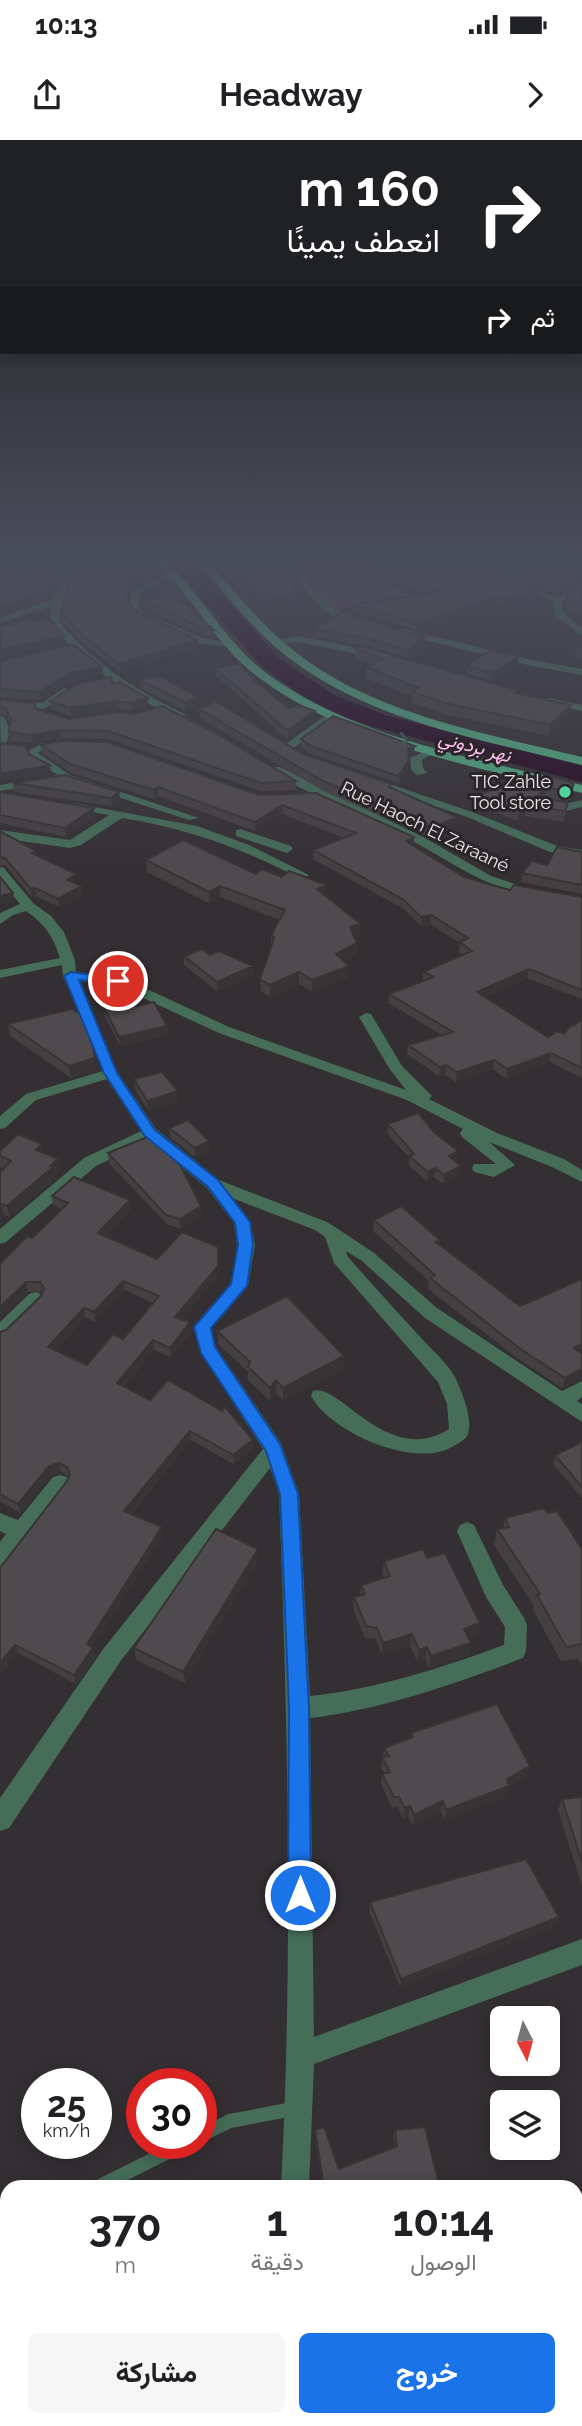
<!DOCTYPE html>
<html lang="ar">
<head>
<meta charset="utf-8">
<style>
	body { margin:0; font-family:Raleway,Vazirmatn,sans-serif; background:#f6f6f6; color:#202124; direction:rtl; height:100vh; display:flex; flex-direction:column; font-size:26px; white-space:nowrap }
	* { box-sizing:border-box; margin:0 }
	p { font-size:23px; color:#757577 }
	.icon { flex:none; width:38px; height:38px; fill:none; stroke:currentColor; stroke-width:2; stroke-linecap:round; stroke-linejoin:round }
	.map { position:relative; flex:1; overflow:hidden; direction:ltr }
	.details { position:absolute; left:0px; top:2040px; width:583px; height:247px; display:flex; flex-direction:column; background:#fff; border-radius:21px 21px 0 0; box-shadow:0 4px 18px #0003; direction:rtl }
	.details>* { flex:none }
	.top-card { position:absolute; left:0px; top:0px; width:583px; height:214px; box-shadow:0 4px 18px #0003; direction:rtl; background:#202124; color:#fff; overflow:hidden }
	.needle { width:46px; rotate:174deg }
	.buttons { position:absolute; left:490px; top:1866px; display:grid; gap:14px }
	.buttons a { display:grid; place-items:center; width:70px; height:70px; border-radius:10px; background:#fff; box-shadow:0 4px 18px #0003; font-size:35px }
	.speed { position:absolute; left:21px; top:1928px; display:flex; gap:14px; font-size:35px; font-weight:700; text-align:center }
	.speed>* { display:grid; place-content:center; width:91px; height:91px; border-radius:50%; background:#fff; box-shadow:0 4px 18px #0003; line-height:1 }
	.speed small { font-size:18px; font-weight:400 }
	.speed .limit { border:10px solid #d22; background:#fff; color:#111 }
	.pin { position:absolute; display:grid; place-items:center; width:60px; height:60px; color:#fff; margin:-30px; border:4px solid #fff; border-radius:50%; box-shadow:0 2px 7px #0007 }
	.me { position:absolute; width:77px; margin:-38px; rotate:0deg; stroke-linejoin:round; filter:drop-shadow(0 0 5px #0008) }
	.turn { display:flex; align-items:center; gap:24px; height:147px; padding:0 28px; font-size:32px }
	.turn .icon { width:91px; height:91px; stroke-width:2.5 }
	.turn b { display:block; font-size:49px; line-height:60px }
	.then { display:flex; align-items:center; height:66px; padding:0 28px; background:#0003; gap:14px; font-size:26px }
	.eta { display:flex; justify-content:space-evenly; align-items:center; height:119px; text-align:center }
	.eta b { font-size:42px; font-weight:700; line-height:49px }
	.action { display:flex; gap:14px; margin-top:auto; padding:14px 28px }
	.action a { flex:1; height:80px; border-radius:10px; background:#1a73e8; color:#fff; font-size:28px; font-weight:700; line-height:80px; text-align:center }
	.action a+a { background:#f6f6f6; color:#202124 }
	.status { display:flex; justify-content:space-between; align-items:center; height:49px; padding:0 35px; background:#fff; direction:ltr }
	.status svg { height:19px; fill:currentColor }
	header { display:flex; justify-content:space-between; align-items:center; height:91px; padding:0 28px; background:#fff; font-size:32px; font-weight:700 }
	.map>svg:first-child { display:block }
	.green { fill:#61455b }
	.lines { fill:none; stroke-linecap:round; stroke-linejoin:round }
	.river { fill:#260621; fill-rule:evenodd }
	.service { stroke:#456d58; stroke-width:14 }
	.minor { fill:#456d58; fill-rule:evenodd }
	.tertiary { fill:#456d58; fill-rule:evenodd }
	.trunk { fill:#51b484; fill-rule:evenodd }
	.wall { fill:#444042; fill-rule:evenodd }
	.shaded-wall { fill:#373436 }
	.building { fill:#4f4a4d; stroke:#373436; stroke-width:2; fill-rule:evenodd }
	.oneway { stroke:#3a5e4d }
	.route { fill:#1a73e8; stroke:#114b97; stroke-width:2 }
	.poi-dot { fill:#52d397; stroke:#2a2529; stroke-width:2.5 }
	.labels { text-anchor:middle; stroke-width:6; stroke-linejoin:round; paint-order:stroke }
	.far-poi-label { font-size:18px; fill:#ece9eb; stroke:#2a2529; text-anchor:end }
	.far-street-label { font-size:18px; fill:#ece9eb; stroke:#2a2529 }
	.far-water-label { font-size:19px; font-style:italic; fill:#ffbef0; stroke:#2a2529 }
</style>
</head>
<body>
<div class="status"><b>10:13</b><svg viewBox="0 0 49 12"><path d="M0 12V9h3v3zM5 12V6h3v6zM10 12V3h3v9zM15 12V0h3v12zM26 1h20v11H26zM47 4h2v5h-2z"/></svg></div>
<header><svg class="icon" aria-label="forward" viewBox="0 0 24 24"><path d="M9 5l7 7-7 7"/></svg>Headway<svg class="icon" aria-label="share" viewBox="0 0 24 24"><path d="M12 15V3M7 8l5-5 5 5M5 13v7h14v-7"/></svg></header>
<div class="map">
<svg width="582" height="2286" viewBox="0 0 582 2286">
	<rect width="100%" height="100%" fill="#342f33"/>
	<path class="green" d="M310,418H353L380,438L420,462L337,469L320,461L312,449Z"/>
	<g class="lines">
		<path class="river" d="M167,418H189L279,518L334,555L385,575L582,626V642L367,585L316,565L263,528Z"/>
		<path class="service" d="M201,1995L230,1981L293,1969
			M96,2048L184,2004"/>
		<path class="minor" d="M13,418L28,421L31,442H25L21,424Z
			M69,418H77C74,441 62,458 59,481C93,523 136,551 185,574V578C174,579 164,572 155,567C114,545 77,518 49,481L52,466L0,483V477L53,459L66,436Z
			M553,418H567L505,440L498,438Z
			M169,433L176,435L139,454V464L142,472L202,498L231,503V507L197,503L135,476L129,464L132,451Z
			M515,443H521L562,460L554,462L515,447Z
			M64,548L73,550L44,569L0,566V560L42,563Z
			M327,574L336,576L291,610H283V606Z
			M0,576L4,577L10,589L6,606L1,609Z
			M42,603H69V607L44,609L38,613L70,635L199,678L189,680L65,640L0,651V645L58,635L36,622L27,612Z
			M431,608L440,610L422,620L423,628L427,633L417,635L411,629L410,618Z
			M272,627H280L425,698L491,736L539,752L533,756C485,748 457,725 416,703C374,681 331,664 289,642L272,631Z
			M370,640H378L475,673L557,706L582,710V718L550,712L467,677L370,644Z
			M582,660V667L566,671L539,665L545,662L565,664Z
			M73,663L197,686L249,705L309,735L303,739L299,738C242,708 185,688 122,678L81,705L70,708L0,698V690L70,700L109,675L69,668L67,666Z
			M240,689L291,706L293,709L287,713L236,696V690Z
			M0,727L4,728L33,763L51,776L64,792L75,820L76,833L123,838L229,887L406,950L389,928L359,877L366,873L371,874L402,926L432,956L429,959L497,993L564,1019L582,1030V1042L552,1027L489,1002L515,1025L494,1037L474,1032L472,1028L474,1024H496L462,997L460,993L463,989L407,960L219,893L115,845L79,841L118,933L156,989L219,1040L327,1082L338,1089L374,1113L437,1168L562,1251L582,1241V1257L577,1261L582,1264V1282L425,1178L362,1121L346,1111L348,1117C373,1145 398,1173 424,1201C434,1212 448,1224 455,1237C462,1252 473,1278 468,1294C466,1300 457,1304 452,1307C414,1329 330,1292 311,1256L313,1251C340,1242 387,1328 449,1289L447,1264L438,1242L334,1123L325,1097L315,1090L232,1058L250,1082L255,1105L248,1146L211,1188L216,1207L281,1303L299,1354L310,1556C377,1549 441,1528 504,1505L505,1487L486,1457L457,1391L460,1385L467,1382L474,1385L503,1445L524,1478L527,1485L526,1511L523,1518C454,1544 384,1569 310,1578L314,1897L582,1799V1825L314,1924L309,2048H281C293,1816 288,1585 279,1354L270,1328L120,1522L9,1688L0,1691V1658L104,1508L263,1309L201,1213L193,1187L231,1144L237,1105L234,1083L207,1048L149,1000L96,1026L6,1102L0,1104V1089L84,1018L141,991L107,939L36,960L5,988L0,989V976L26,954L103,931L63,836L62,825L0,838V830L60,818C53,796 45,784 26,771L13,775L0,784V773L20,764L0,739Z
			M35,1152L41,1154L44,1159L41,1164L6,1198L0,1200V1182L29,1154Z
			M60,1335L67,1337L70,1343L67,1349L7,1423L0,1426V1402L6,1394L0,1391V1373L18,1380L53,1337Z
			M279,2280H311V2286H279Z"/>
		<path class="tertiary" d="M295,418H303C307,455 332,470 365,480V484C329,486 298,452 295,418Z
			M582,443V450L562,461L563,472L582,488V496L555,475L552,460Z
			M403,489L532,520L582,529V535L532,526L400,494V490Z
			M298,496L379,512L384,515L379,518L298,502L278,504L273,501Z
			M548,558L582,565V571L544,563L543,561Z"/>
		<path class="trunk" d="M153,418H162C173,430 185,441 195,454C218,482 236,510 266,533C356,599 476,618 582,645V653C477,627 346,604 258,537C227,514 211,487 188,458C177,444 164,432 153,418Z
			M196,418H205C234,451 263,488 298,514C379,576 486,593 582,617V625C487,601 381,583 300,526C259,498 226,456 196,418Z"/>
	</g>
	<path class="wall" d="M237,418H287L286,428L295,453V462L273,465L239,431Z
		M361,418H469L498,435L540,452L539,459L504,468L497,464L416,490L354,472V465L428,453L382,438V435L375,434L376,427Z
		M478,418H544L503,432Z
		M518,431L581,433L580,437L578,438L577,443L556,455L517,438Z
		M582,445V476L565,467V462L566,454Z
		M130,450L127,459L132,469L198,508L120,532L82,502L62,480L61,472Z
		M143,461L214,490V497L203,495L144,469Z
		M395,488V490L424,504L408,518L369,506L314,497V489Z
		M582,506V518L575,517L577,508Z
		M355,508L516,553L569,576L548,596L448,575L411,563L412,556L365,538L366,527L371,525L355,519Z
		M519,517L518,525L491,541L466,534L467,526Z
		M0,521L102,527L103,535L70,541L41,560L0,557Z
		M215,528L254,540L288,568L315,571V580L288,599L276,591V589L216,536Z
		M139,540L197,557V565L186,571L140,548Z
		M112,544L148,566L132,571L117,569L71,576L51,569L50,561Z
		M0,560L296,641V650L261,651L109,599L61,598L33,603L10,601L9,592L10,584L6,576L0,574Z
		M199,569L301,613L391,648L456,687L431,698L323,651L200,578Z
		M301,599L414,613L409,616L408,628L398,643L311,614L301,607Z
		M41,605L259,655L414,706L464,737L510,750L582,757V859L527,838L485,857L548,897L564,894L582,879V938L550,922L506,939L493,929L456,942L445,935L439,936L407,914L408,905L442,895L388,863L389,854L423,841V832L463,815L459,812L460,803L430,784L421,786L404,769L313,719V710L344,698L282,674L255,691L158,656L155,659L71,633L42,613Z
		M13,643L119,652L120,661L112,666L14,652Z
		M543,643H574L570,660H556L568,663L563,682L525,676L517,681L476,665L477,655Z
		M0,652L95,676L66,697L0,683Z
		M0,691L36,711L37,716L77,743L76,744L82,746L83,755L60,767L37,757L32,758L6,726L0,725Z
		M582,712V754L521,742L522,733Z
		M146,720L256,734L327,757L361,784L360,796L354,797L357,803L356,815L344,821L348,838L312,851L299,844L270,857L261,851L260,839L271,805V795L280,780L220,757L209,763L147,732Z
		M210,815L253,835L217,851L184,825V816Z
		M103,866H136L167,886L168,895L120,906L104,875Z
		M8,884L96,930L71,938L10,896Z
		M134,939L179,961L148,970L135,949Z
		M388,984L435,993L458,1011L457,1020L455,1021L461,1026L460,1035L443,1044L434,1037L427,1041L409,1026V1018L388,994Z
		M169,988L209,1001V1011L195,1017L170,997Z
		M0,1011L44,1013L58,1019L60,1030L55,1035V1039L10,1077L4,1075L0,1079V1032L3,1028L0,1027Z
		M108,1013L202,1075L180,1089L167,1084L109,1023Z
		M52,1056L131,1070L106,1096L157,1119L219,1116V1135L182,1179L191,1192L171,1217L154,1210L124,1247L253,1309L234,1324L191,1300L131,1374L163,1396L92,1508L95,1517L76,1544L18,1513L0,1535L70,1337L61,1332L51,1335L20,1373L0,1361V1192L6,1190L41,1156L42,1152H28L0,1178V1124L32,1098L62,1069L53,1065ZM124,1150L153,1163L123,1199L87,1225L56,1210L85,1177L95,1182Z
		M374,1080L440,1100L439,1105L582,1214V1238L562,1248L517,1218L428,1149L429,1141L373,1091Z
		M217,1191L344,1216L343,1229L283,1261L276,1253L270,1261L248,1240V1232L218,1204Z
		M582,1302V1358L553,1324L555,1315Z
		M505,1378L582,1409V1526L578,1519L561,1521L533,1470L534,1466L494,1405L497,1389L503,1388Z
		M427,1418L478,1495L469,1498V1515L429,1528L425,1519L417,1521L410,1506L382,1515L376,1499L365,1498L353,1469L354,1457L360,1455L361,1445L384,1438L382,1433L384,1421Z
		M258,1421L185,1543L136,1520L134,1508Z
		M411,1593L530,1626L527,1636L509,1646L506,1657L444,1680L441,1672L413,1685L408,1676L403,1679L398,1667L392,1668L381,1644L382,1634L384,1633L381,1628L384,1608L410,1598Z
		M582,1657V1746L558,1670L562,1659Z
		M370,1762L559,1777L555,1786L400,1847L369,1771Z
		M315,1990L339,2029L395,2007L393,1996L395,1990L440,2048H323L315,1996Z"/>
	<path class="shaded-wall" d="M65,418H68L63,435L51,457L0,476V468Z
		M128,418L130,450L126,463V456Z
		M525,418H544L503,432L504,425Z
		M582,426V433L580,437L578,438L577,443L556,455L557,448L571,432L577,428Z
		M540,452L539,459L504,468L505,460Z
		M295,453V462L273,465V456Z
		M497,457V464L416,490V483Z
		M64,496L65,503L0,518V510Z
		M425,496L424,504L408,518V510Z
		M198,500V508L120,532L119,524Z
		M519,517L518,525L491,541L492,533Z
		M102,527L103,535L70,541L41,560L40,552L69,533Z
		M197,557V565L186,571V563Z
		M148,558V566L132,571L131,563Z
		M116,561L117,569L71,576L70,568Z
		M571,565L569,576L548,596L550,585Z
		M315,571V580L288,599V590Z
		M60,590L61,598L33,603L32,595Z
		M415,606L414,613L408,617V609Z
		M409,620L408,628L398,643V636Z
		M50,625L51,634L0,642V634Z
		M158,647V656L155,659L154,650Z
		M545,649L544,660L538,656Z
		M119,652L120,661L112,666L111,658Z
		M282,665V674L255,691V682Z
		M526,666L525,676L517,681L519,670Z
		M94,668L95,676L66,697L65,688Z
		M457,677L456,687L431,698L432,688Z
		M414,697V706L406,701Z
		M76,734L77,743L68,748L67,740Z
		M327,745V757L317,749Z
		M82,746L83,755L60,767L58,759Z
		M220,746V757L209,763V752Z
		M35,748L37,757L32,758L31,749Z
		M13,753L15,762L0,765V756Z
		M431,775L430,784L421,786V777Z
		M361,784L360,796L349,799L350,787Z
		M357,803L356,815L335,826L336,814Z
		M253,826V835L217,851V842Z
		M349,826L348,838L312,851V840Z
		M529,829L527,838L476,861L477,852Z
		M299,832V844L270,857V845Z
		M167,886L168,895L120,906L119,897Z
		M93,907L96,930L71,938L69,926Z
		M551,913L550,922L506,939L507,929Z
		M494,920L493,929L456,942L457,932Z
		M446,925L445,935L439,936L440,927Z
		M178,951L179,961L148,970L147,961Z
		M209,1001V1011L195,1017V1008Z
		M42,1004L44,1016L36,1010Z
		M458,1011L457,1020L448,1025L449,1016Z
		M58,1019L60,1030L55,1035V1039L10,1077L7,1066Z
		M461,1026L460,1035L443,1044L444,1035Z
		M435,1028L434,1037L427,1041L428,1032Z
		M130,1060L131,1070L100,1103L98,1093Z
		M1,1064L4,1075L0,1079V1065Z
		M201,1066L202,1075L180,1089V1079Z
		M218,1107L219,1135L176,1186L175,1177Z
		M123,1141L124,1150L95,1182L94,1172Z
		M26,1142L28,1152L0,1178V1167Z
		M84,1168L85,1177L50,1216L48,1207Z
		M190,1182L191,1192L171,1217L170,1208Z
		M153,1200L154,1210L119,1253L117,1243Z
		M582,1204V1213L571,1218L574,1208Z
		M344,1216L343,1229L283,1261V1248Z
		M582,1229V1238L562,1248L565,1238Z
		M276,1240V1253L270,1261V1248Z
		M190,1291L191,1300L125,1380L124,1371Z
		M253,1300V1309L234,1324L233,1315Z
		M59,1323L61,1332L51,1335L20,1373L18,1364L49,1326Z
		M162,1387L163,1396L89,1513L87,1504Z
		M258,1409V1421L185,1543L183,1532Z
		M480,1483L478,1495L462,1500L464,1489Z
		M412,1494L410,1506L382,1515L383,1503Z
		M471,1503L469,1515L429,1528L431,1516Z
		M15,1505L18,1513L0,1535V1523Z
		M427,1507L425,1519L417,1521L419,1510Z
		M93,1508L95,1517L76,1544L74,1535Z
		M530,1626L527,1636L509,1646L506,1657L444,1680L446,1670L507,1639Z
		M443,1661L441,1672L413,1685L414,1675Z
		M410,1666L408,1676L403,1679L405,1668Z
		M559,1777L555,1786L400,1847L401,1839Z
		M114,2280H122L113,2286H105Z"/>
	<path class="building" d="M0,418H18L24,437L33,434L30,418H65L63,428L50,449L0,468Z
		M77,418H128L129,443L126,456L132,469L198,500L119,524L81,494L61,472Z
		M238,418H286L285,426L295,453L273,456L239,422Z
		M374,418H469L498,435L540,452L505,460L497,457L416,483L354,465L442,451L382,431L386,430L376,427L383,423Z
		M491,418H525L504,425Z
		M556,418H582V426L577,428L581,430L571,432L578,436L557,448L518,431Z
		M582,445V466L566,458V454Z
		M176,457L214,490L202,488L143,461Z
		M342,472L395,488L391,489L425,496L408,510L369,499L314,489Z
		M50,479L64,496L0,510V486Z
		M73,504L102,527L69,533L40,552L0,549V521Z
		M360,506L517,550L514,553L571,565L550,585L449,564L412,552L419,548L366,527L384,519L355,508Z
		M490,510L519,517L492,533L467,526Z
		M240,524L254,540L288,568L299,565L315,571L288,590L276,583L281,585L215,528Z
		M160,536L197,557L186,563L139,540Z
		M111,537L112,544L120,542L148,558L131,563L116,561L70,568L50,561L77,544Z
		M0,560L34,563L36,569L69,579L116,572L133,574L162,566L212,591L296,641L261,643L108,591L60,590L32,595L9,592L11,579L5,568L0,566Z
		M214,562L219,563L301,613L391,644L389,647L457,677L432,688L323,641L199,569Z
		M333,576L415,606L408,609L409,620L398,636L311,606L301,599Z
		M60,601L107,602L259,655L316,653L414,697L406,701L464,737L510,750L514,745L582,757V850L529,829L477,852L548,897L558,891L564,894L571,885L573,886L582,879V928L551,913L507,929L494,920L457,932L446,925L440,927L408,905L453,892L389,854L434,837L423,832L472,811L460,802L468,798L431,775L421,777L404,760L313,710L356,693L282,665L255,682L158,647L154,650L70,624L41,605Z
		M0,603L25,606L30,615L50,625L0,634Z
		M65,635L119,652L111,658L13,643Z
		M547,636L574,643L572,649H545L538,656L568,663L565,671L526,666L519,670L477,655L528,639L543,643Z
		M0,652L94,668L65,688L0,675Z
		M0,691L36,711L32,713L76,734L67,740L82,746L58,759L35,748L31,749L5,718L0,717Z
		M183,700L256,734L262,729L282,737L289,731L327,745L317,749L361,784L350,787L357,803L336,814L349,826L312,840L299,832L270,845L260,839L274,798L271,795L285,770L220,746L209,752L146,720Z
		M557,707L582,712V745L522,733L532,721L547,725Z
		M0,737L13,753L0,756Z
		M202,809L210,815L219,811L253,826L217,842L184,816Z
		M132,859L136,866L154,862L167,886L119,897L103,866Z
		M72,869L80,874L93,907L95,918L69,926L8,884Z
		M162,932L178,951L147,961L134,939Z
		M418,973L435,993L458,1011L449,1016L461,1026L444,1035L435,1028L428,1032L409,1016L414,1014L388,984Z
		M188,980L209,1001L195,1008L169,988Z
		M18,994L42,1004L36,1010L58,1019L50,1026L53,1027L7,1066L1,1064L0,1065V1032L11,1021L0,1016V1011Z
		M150,996L176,1017L201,1066L180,1079L166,1075L108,1013Z
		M74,1037L130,1060L98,1093L157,1119L182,1092L218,1107V1126L175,1177L190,1182L170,1208L153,1200L117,1243L150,1260L168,1240L222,1271L225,1267L253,1300L233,1315L190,1291L124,1371L162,1387L87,1504L93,1508L74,1535L15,1505L0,1523V1428L67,1341L70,1335L67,1327L59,1323L49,1326L18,1364L0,1354V1192L6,1190L41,1156L44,1148L40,1142H26L0,1167V1124L27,1096L32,1098L68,1063L52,1056ZM123,1141L159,1156L123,1199L113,1194L87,1225L48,1207L84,1168L94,1172Z
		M401,1066L440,1100L436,1102L520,1166L582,1139V1204L574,1208L582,1214V1229L565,1238L519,1208L430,1138L435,1135L374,1080Z
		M287,1156L344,1216L283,1248L276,1240L270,1248L248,1227L250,1222L217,1191Z
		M582,1302V1347L555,1315Z
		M543,1368L548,1373L557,1371L582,1409V1504L566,1507L537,1455L540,1454L497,1389L509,1387L505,1378Z
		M216,1389L258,1409L183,1532L134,1508Z
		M423,1409L427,1418L445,1413L480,1483L464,1489L471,1503L431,1516L427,1507L419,1510L412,1494L383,1503L377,1488L366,1486L354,1457L365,1454L361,1445L390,1436L384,1421Z
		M497,1564L530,1626L507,1639L509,1646L446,1670L443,1661L414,1675L410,1666L405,1668L399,1657H394L382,1634L390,1632L382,1617L389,1616L384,1608L413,1597L411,1593Z
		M582,1657V1722L562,1659Z
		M526,1719L559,1777L401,1839L370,1762Z
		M324,1987L339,2029L397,2006L395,1990L425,1987L440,2048H324L315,1990Z
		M7,2197V2280H114L105,2286H0V2206Z"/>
	<defs><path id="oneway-chevron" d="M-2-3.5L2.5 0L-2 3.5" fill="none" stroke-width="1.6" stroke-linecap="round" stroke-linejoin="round" transform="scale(1.75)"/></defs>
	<use class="oneway" href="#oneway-chevron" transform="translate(403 600) rotate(17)"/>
	<linearGradient id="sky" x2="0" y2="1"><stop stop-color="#1d1a1c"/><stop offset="0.57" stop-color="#4a4d5b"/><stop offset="1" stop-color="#4a4d5b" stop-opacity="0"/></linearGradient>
	<rect width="582" height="738" fill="url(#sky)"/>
	<path class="route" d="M71,832L123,839L125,841L118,845L79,840L117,933L155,990L218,1040L250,1082L253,1105L247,1146L211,1188L215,1207L280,1304L298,1354L309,1568L311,1755L308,1763L300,1766L292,1763L288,1755L289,1568L280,1354L266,1311L201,1213L194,1187L231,1144L238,1105L235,1083L208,1047L145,996L104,933L64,836Z"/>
	<circle class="poi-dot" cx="565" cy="652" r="7"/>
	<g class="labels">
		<g class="far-poi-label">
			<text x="551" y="648">TIC Zahle<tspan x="551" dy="21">Tool store</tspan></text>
		</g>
		<g class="far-street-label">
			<text transform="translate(425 687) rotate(26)" y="6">Rue Haoch El Zaraané</text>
		</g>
		<g class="far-water-label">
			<text transform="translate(475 606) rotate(15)" y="7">نهر بردوني</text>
		</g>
	</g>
</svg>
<div class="buttons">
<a><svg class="needle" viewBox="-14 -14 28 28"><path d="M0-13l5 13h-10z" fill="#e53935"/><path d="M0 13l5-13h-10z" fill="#757577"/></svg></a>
<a><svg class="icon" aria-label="layers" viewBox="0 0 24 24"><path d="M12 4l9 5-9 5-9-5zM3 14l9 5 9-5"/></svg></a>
</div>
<div class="speed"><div>25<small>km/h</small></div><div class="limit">30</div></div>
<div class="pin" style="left:118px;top:841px;background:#d93025"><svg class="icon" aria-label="arrive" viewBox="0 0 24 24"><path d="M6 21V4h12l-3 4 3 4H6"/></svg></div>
<svg class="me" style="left:300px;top:1755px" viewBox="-20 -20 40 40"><circle r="17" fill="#1a73e8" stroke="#fff" stroke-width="3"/><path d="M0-11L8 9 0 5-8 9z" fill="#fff"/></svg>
<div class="top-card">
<div class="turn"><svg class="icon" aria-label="right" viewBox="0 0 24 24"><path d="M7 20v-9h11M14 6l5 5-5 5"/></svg><div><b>160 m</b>انعطف يمينًا</div></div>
<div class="then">ثم<svg class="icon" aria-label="right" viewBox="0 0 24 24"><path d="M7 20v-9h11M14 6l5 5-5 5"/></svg></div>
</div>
<section class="details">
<div class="eta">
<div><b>10:14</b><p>الوصول</p></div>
<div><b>1</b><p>دقيقة</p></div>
<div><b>370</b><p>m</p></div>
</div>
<div class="action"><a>خروج</a><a>مشاركة</a></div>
</section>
</div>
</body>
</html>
